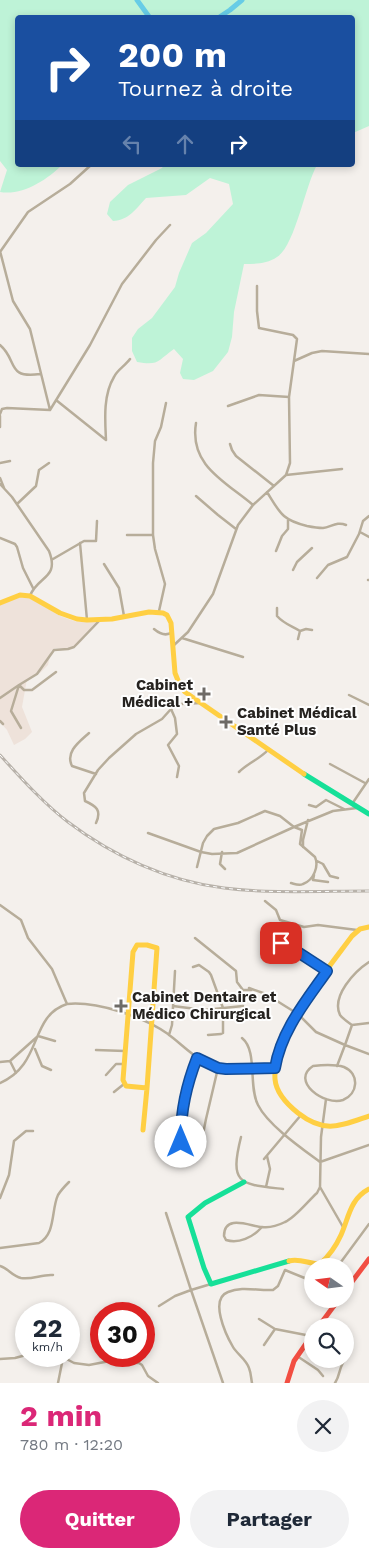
<!DOCTYPE html>
<html lang="fr">
<head>
<meta charset="utf-8">
<style>
	body { margin:0; font-family:"Work Sans",sans-serif; background:#f2f2f3; color:#1f2937; height:100vh; display:flex; flex-direction:column; font-size:19px; white-space:nowrap }
	* { box-sizing:border-box; margin:0 }
	p { font-size:16px; color:#747a83 }
	.icon { flex:none; width:28px; height:28px; fill:none; stroke:currentColor; stroke-width:2; stroke-linecap:round; stroke-linejoin:round }
	.map { position:relative; height:1383px; overflow:hidden }
	.sheet { display:flex; flex-direction:column; background:#fff; flex:1 }
	.sheet>* { flex:none }
	.hud { position:absolute; left:15px; top:15px; width:340px; height:152px; border-radius:5px; box-shadow:0 2px 8px #0003; background:#1a4fa0; color:#fff; overflow:hidden }
	.needle { width:32px; rotate:284deg }
	.fabs { position:absolute; left:304px; top:1258px; display:grid; gap:10px }
	.fabs a { display:grid; place-items:center; width:50px; height:50px; border-radius:50%; background:#fff; box-shadow:0 2px 8px #0003; font-size:25px }
	.speed { position:absolute; left:15px; top:1302px; display:flex; gap:10px; font-size:25px; font-weight:700; text-align:center }
	.speed>* { display:grid; place-content:center; width:65px; height:65px; border-radius:50%; background:#fff; box-shadow:0 2px 8px #0003; line-height:1 }
	.speed small { font-size:12px; font-weight:400 }
	.speed .limit { border:8px solid #d22; background:#fff; color:#111 }
	.pin { position:absolute; display:grid; place-items:center; width:42px; height:42px; color:#fff; margin:-21px; border-radius:10px; box-shadow:0 2px 8px #0006 }
	.me { position:absolute; width:55px; margin:-28px; rotate:0deg; stroke-linejoin:round; filter:drop-shadow(0 0 4px #0008) }
	.turn { display:flex; align-items:center; gap:18px; height:105px; padding:0 20px; font-size:22px }
	.turn .icon { width:65px; height:65px; stroke-width:2.5 }
	.turn b { display:block; font-size:35px; line-height:42px }
	.lanes { display:flex; align-items:center; height:48px; padding:0 20px; background:#0003; justify-content:center; gap:25px; direction:ltr }
	.lanes .off { opacity:.35 }
	.round { display:grid; place-items:center; flex:none; width:52px; height:52px; border-radius:26px; background:#f2f2f3 }
	.headline { display:flex; align-items:center; justify-content:space-between; height:85px; padding:0 20px }
	h1 { font-size:30px; font-weight:700; line-height:38px; color:#db2777 }
	.primary-button { display:flex; gap:10px; margin-top:auto; padding:10px 20px }
	.primary-button a { flex:1; height:58px; border-radius:30px; background:#db2777; color:#fff; font-size:20px; font-weight:700; line-height:58px; text-align:center }
	.primary-button a+a { background:#f2f2f3; color:#1f2937 }
	.map>svg:first-child { display:block }
	.built { fill:#eee2da }
	.green { fill:#bef3d7 }
	.lines { fill:none; stroke-linecap:round; stroke-linejoin:round }
	.river { stroke:#67cce6; stroke-width:5 }
	.street { stroke:#b7ad9a; stroke-width:2.5 }
	.fast { stroke:#16e098; stroke-width:5 }
	.slow { stroke:#ffcf43; stroke-width:5 }
	.jam { stroke:#f24e42; stroke-width:5 }
	.rail-casing { stroke:#b8b2aa; stroke-width:3 }
	.rail { stroke:#fefefe; stroke-width:1; stroke-dasharray:4; stroke-linecap:butt }
	.route-casing { stroke:#114b97; stroke-width:12 }
	.route { stroke:#1a73e8; stroke-width:9 }
	.poi-dot { fill:#6e6b67; stroke:#fefefe; stroke-width:2 }
	.labels { text-anchor:middle; stroke-width:4; stroke-linejoin:round; paint-order:stroke }
	.poi-label { font-size:15px; font-weight:bold; fill:#262320; stroke:#fefefe; text-anchor:start }
</style>
</head>
<body>
<div class="map">
<svg width="369" height="1383" viewBox="0 0 369 1383">
	<rect width="100%" height="100%" fill="#f4f0ec"/>
	<path class="built" d="M22,595L32,598L58,615L68,619L78,622L100,621L78,645L67,649L55,648L51,651L48,665L40,673L27,679L22,707L32,732L25,739L14,745L7,730L0,722V604Z"/>
	<path class="green" d="M0,0H369V126L353,133L352,18H18V165H62C47,180 22,196 0,192L7,170L0,161Z
		M164,165H317C305,186 295,246 277,257C267,264 255,264 244,264L234,312L232,337L228,352L213,371L194,380L183,379L180,373L183,359L174,349C157,361 159,366 137,362L132,351V338L138,329L152,318L175,287L179,273L192,243L206,233L233,204L229,184L210,178L186,195L146,198C136,209 129,220 113,221L107,214L110,202L128,185L162,168Z"/>
	<g class="lines">
		<path class="river" d="M137,0L150,18
			M218,18L230,10L242,0"/>
		<path class="street" d="M0,251L13,301L30,329L50,410
			M0,252L28,212L70,184L91,165
			M257,286V311L259,328L293,335L297,339L289,397L290,463L286,475
			M0,345C18,360 6,379 40,374
			M294,361L312,353L322,351L369,354
			M56,400L106,440C105,420 103,395 114,377C117,370 125,366 130,359
			M228,406L259,395L289,397
			M50,410L90,345L122,284L156,240L170,225
			M0,414L2,409L7,408L50,410
			M0,416V427
			M196,423C189,466 226,482 253,505
			M230,444L232,450L236,456L274,486
			M0,463L10,461
			M0,478L4,488
			M0,484L12,497L49,551C60,579 37,576 30,596
			M267,492C280,513 282,520 307,526C312,527 318,528 323,528C331,527 337,521 346,525
			M196,496L218,515L236,529
			M17,504L36,486L39,470L49,463
			M360,532L369,537
			M127,535H153
			M0,538L15,544L17,547L23,568L33,588
			M80,543L87,620
			M276,551L282,536L288,529V520
			M53,559L84,541H96L97,521
			M104,564L119,588L124,616
			M293,570L297,562L312,548
			M317,578L328,565L347,557L359,534L363,521L369,516
			M368,580H369
			M277,608V616C284,624 292,626 300,631L298,639
			M159,611L165,584L155,549L153,535V463L155,441L161,427L166,403
			M154,629C160,634 166,637 172,632
			M300,631L306,629L312,630
			M182,638L243,657
			M173,646L188,632L213,594L238,525L253,505L286,475L342,469
			M349,695L369,705
			M0,698L19,685L24,690H32L56,672
			M171,709L175,718L177,734L168,745L179,766L177,777
			M0,721L3,724
			M21,728L11,711L19,685L37,674L54,650L68,649L74,647L99,621
			M89,733C79,742 65,752 72,766L96,774
			M330,764L365,783
			M239,772C248,763 260,759 269,749
			M352,804L369,779
			M309,805L316,807L326,800L344,809
			M96,823C102,810 96,806 85,801L84,793L98,770L109,758L136,734L162,719L171,709L181,704L201,703
			M148,833L201,852L212,854L237,853L294,827L302,830L300,844L315,857C319,866 314,880 303,884C299,886 295,884 291,883
			M303,847V840L308,820
			M222,852L220,864L225,869
			M317,861L323,864L330,876L338,878
			M197,867L203,843L207,836L214,829L238,823L265,811L280,816L294,827L333,811L357,808
			M314,875L313,880L328,882
			M265,901L276,910L280,920L304,927L318,925L357,930
			M0,905L21,920L28,938L52,969L67,1004C97,1001 144,1017 168,1034C184,1046 198,1062 218,1068C235,1073 257,1068 275,1068
			M195,938L236,971L237,982L243,990H251
			M272,942C292,944 310,959 327,971
			M369,962C355,971 331,996 340,1015C343,1019 348,1022 352,1025L369,1023
			M193,967L199,965L209,972L211,975L223,1008V1033L221,1034L208,1035
			M249,988L266,994L285,1006L298,1014L316,1032L345,1045L352,1025
			M173,1006L204,1010L243,1006
			M169,1035L172,1025L175,971
			M242,1038C258,1051 248,1086 258,1105C268,1125 301,1148 320,1162L369,1145
			M35,1049L42,1066L51,1070
			M96,1050L125,1051
			M197,1058C185,1089 173,1126 185,1159L191,1162L196,1160L199,1154L206,1119L218,1068
			M10,1061L16,1073
			M0,1062L10,1061L38,1036L55,1041
			M313,1066C322,1065 334,1064 344,1067C360,1074 358,1094 343,1100C324,1106 290,1081 313,1066Z
			M337,1066L345,1045L369,1054
			M106,1075L116,1064H124
			M0,1083C43,1065 29,1016 67,1004
			M114,1092L124,1084
			M241,1137C229,1185 240,1184 283,1189
			M264,1159L301,1115
			M266,1187L270,1169L267,1156
			M320,1187L343,1227
			M0,1198L9,1175L14,1141L26,1131H33
			M166,1213L191,1290L211,1284
			M261,1228C253,1237 239,1244 226,1240L224,1236C224,1213 252,1227 262,1227C269,1228 279,1225 285,1222C295,1218 308,1201 317,1193L320,1187L321,1137L326,1099
			M0,1248L39,1243C56,1234 51,1210 58,1195C61,1190 65,1186 69,1182
			M0,1266C8,1268 12,1276 21,1278C32,1280 42,1274 53,1275
			M338,1266L369,1224
			M159,1306L175,1296L191,1290L223,1383
			M259,1319L275,1329L311,1336
			M264,1345L275,1329
			M61,1356L74,1363L89,1365L115,1360L123,1363H139L142,1365L148,1376L158,1383
			M297,1356L318,1370L323,1376
			M0,1359L15,1358L26,1355
			M58,1383L63,1358
			M252,1383C251,1378 251,1373 249,1368C246,1359 237,1354 233,1347C226,1335 209,1299 228,1292C242,1286 258,1291 273,1290L278,1286L285,1270L312,1281
			M335,1383C341,1374 338,1367 347,1357"/>
		<path class="fast" d="M304,774L369,814
			M244,1182L205,1203L188,1217L204,1268L211,1284L289,1261"/>
		<path class="slow" d="M0,603L20,595L30,596L60,613L77,619L87,620L112,619L149,612L163,613L167,615L171,623L175,673L179,683L185,692L304,774
			M369,927L360,929L352,936C327,970 272,1036 275,1079C276,1092 288,1105 298,1113C325,1134 340,1126 369,1116
			M143,1130L147,1088L126,1086L123,1080L133,952L137,945H147L157,948L147,1088
			M289,1261C300,1258 309,1264 320,1264C329,1256 336,1246 341,1235C349,1217 350,1199 369,1189"/>
		<path class="jam" d="M345,1291L369,1259
			M319,1326L339,1299
			M287,1383L294,1361L312,1335"/>
		<defs>
			<path id="rail" d="M0,755C21,778 43,803 68,822C113,856 167,881 224,888C272,894 321,891 369,891"/>
		</defs>
		<use href="#rail" class="rail-casing"/>
		<use href="#rail" class="rail"/>
	</g>
	<g class="lines">
		<defs>
			<path id="route" d="M181,1142C180,1112 186,1086 197,1058L218,1068L226,1069L275,1068C281,1031 306,1001 327,971L290,947L281,943"/>
		</defs>
		<use href="#route" class="route-casing"/>
		<use href="#route" class="route"/>
	</g>
	<g class="poi-dot">
		<path d="M201.5 686.5h5v5h5v5h-5v5h-5v-5h-5v-5h5z"/>
		<path d="M223.5 714.5h5v5h5v5h-5v5h-5v-5h-5v-5h5z"/>
		<path d="M118.5 998.5h5v5h5v5h-5v5h-5v-5h-5v-5h5z"/>
	</g>
	<g class="labels">
		<g class="poi-label">
			<text x="193" y="690" text-anchor="end">Cabinet<tspan x="193" dy="17">Médical +</tspan></text>
			<text x="237" y="718">Cabinet Médical<tspan x="237" dy="17">Santé Plus</tspan></text>
			<text x="132" y="1002">Cabinet Dentaire et<tspan x="132" dy="17">Médico Chirurgical</tspan></text>
		</g>
	</g>
</svg>
<div class="fabs">
<a><svg class="needle" viewBox="-14 -14 28 28"><path d="M0-13l5 13h-10z" fill="#e53935"/><path d="M0 13l5-13h-10z" fill="#747a83"/></svg></a>
<a><svg class="icon" aria-label="search" viewBox="0 0 24 24"><circle cx="10" cy="10" r="6"/><path d="M15 15l6 6"/></svg></a>
</div>
<div class="speed"><div>22<small>km/h</small></div><div class="limit">30</div></div>
<div class="pin" style="left:281px;top:943px;background:#d93025"><svg class="icon" aria-label="arrive" viewBox="0 0 24 24"><path d="M6 21V4h12l-3 4 3 4H6"/></svg></div>
<svg class="me" style="left:181px;top:1142px" viewBox="-20 -20 40 40"><circle r="19" fill="#fff"/><path d="M0-13L10 11 0 6-10 11z" fill="#1a73e8"/></svg>
<div class="hud">
<div class="turn"><svg class="icon" aria-label="right" viewBox="0 0 24 24"><path d="M7 20v-9h11M14 6l5 5-5 5"/></svg><div><b>200 m</b>Tournez à droite</div></div>
<div class="lanes"><svg class="icon off" aria-label="left" viewBox="0 0 24 24"><path d="M17 20v-9H6M10 6l-5 5 5 5"/></svg><svg class="icon off" aria-label="ahead" viewBox="0 0 24 24"><path d="M12 20V5M6 11l6-6 6 6"/></svg><svg class="icon" aria-label="right" viewBox="0 0 24 24"><path d="M7 20v-9h11M14 6l5 5-5 5"/></svg></div>
</div>
</div>
<section class="sheet">
<div class="headline"><div><h1>2 min</h1><p>780 m · 12:20</p></div><a class="round"><svg class="icon" aria-label="close" viewBox="0 0 24 24"><path d="M6 6l12 12M18 6L6 18"/></svg></a></div>
<div class="primary-button"><a>Quitter</a><a>Partager</a></div>
</section>
</body>
</html>
